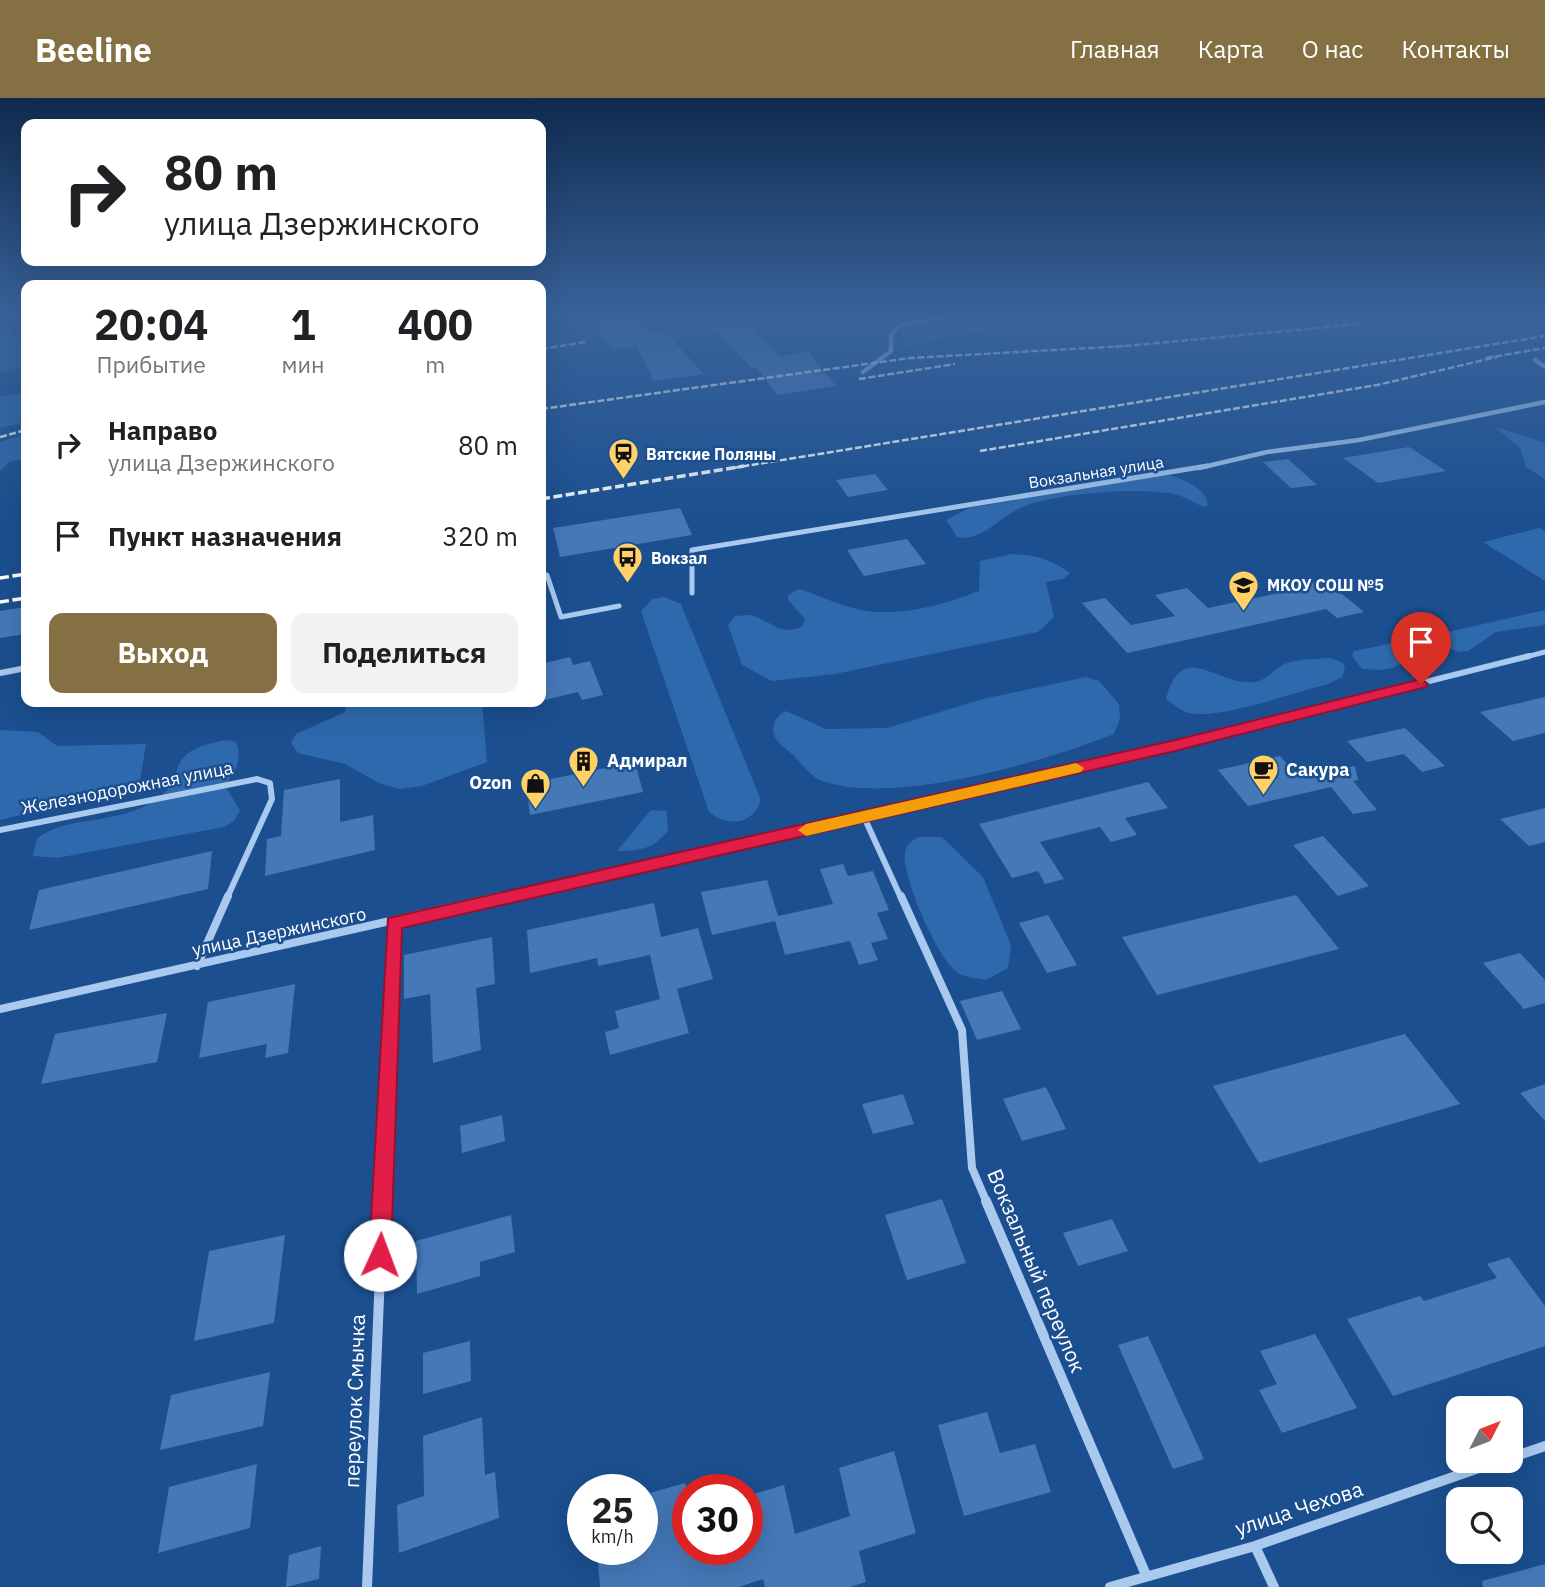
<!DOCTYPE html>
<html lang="ru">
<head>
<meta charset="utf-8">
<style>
	body { margin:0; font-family:"IBM Plex Sans",sans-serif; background:#f2f2f2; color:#202124; height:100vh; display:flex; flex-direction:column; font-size:26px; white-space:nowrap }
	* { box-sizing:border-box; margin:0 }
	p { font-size:23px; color:#757577 }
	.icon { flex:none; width:38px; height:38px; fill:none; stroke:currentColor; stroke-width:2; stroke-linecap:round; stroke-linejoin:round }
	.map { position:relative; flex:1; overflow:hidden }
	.sheet { position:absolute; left:21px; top:182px; width:525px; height:427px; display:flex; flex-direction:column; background:#fff; border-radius:14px; box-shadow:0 7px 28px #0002 }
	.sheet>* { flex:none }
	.guide { position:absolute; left:21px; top:21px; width:525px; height:147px; border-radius:14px; box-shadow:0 7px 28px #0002; background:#fff; color:#202124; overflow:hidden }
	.needle { width:46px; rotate:48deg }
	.fabs { position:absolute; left:1446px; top:1298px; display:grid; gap:14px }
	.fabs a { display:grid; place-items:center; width:77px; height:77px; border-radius:14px; background:#fff; box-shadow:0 7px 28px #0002; font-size:35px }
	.speed { position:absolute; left:567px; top:1376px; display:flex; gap:14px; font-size:35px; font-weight:700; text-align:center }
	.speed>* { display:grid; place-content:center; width:91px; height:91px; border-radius:50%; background:#fff; box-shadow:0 7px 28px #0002; line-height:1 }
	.speed small { font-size:18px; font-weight:400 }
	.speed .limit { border:10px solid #d22; background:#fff; color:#111 }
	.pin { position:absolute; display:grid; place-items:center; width:60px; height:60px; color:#fff; margin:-72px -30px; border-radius:50% 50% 50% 0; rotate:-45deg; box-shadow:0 0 7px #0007 }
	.pin .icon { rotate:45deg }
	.me { position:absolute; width:77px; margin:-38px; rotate:2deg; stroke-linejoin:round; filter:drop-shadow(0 0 5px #0008) }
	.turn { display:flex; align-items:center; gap:24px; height:147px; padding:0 28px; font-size:32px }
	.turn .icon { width:91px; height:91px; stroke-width:2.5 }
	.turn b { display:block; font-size:49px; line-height:60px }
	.eta { display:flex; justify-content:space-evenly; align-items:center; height:119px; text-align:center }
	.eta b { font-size:42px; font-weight:700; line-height:49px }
	.cta { display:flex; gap:14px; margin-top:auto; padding:14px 28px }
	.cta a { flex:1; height:80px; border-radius:14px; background:#847042; color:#fff; font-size:28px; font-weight:700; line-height:80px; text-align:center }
	.cta a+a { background:#f2f2f2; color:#202124 }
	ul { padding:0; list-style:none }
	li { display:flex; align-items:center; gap:21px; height:91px; padding:0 28px }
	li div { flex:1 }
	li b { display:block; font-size:26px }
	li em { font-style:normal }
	header { display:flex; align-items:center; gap:42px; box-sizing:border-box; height:98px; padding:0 35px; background:#847042; color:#fff }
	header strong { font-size:33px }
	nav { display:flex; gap:38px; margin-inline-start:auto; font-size:24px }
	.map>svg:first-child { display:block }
	.green { fill:#2e69ad }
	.building { fill:#4478b7 }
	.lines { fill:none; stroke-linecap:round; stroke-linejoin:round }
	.minor-far4 { stroke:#a9c9ee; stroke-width:4.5 }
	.minor-far3 { stroke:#a9c9ee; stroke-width:5 }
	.minor-far2 { stroke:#a9c9ee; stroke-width:6 }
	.minor-far1 { stroke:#a9c9ee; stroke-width:8 }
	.minor { stroke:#a9c9ee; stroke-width:10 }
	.rail-far1 { stroke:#fff; stroke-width:2.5; stroke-dasharray:7 2.5; stroke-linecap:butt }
	.rail { stroke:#fff; stroke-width:3.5; stroke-dasharray:9 3.5; stroke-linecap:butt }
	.route { fill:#e11d48; stroke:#92132f; stroke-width:2 }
	.slow { fill:#f59e0b }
	.labels { text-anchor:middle; stroke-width:5; stroke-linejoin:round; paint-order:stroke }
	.far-poi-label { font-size:16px; font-weight:bold; fill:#fff; stroke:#1b4f8f; text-anchor:start }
	.far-street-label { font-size:16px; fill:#fff; stroke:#1b4f8f }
	.poi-label { font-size:18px; font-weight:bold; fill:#fff; stroke:#1b4f8f; text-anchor:start }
	.street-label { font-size:18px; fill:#fff; stroke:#1b4f8f }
	.near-street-label { font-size:21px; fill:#fff; stroke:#1b4f8f }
</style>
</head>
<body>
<header>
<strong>Beeline</strong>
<nav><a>Главная</a><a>Карта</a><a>О нас</a><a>Контакты</a></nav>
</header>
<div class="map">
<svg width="1545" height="1489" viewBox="0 0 1545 1489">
	<rect width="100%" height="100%" fill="#1b4f8f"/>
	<path class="green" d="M994,219H1126L988,232L943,239L908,249L900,235L909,230Z
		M0,231L26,236V268L0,274Z
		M26,294V324L0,330V299Z
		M1494,328L1545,345V381L1526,369L1520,350Z
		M26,336V360L9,364L0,373V344Z
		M1163,376C1178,379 1206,388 1208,407L1204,409C1194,405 1184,398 1174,396C1138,389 1057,395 1023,409C998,419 983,444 957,439L946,422L969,410Z
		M1539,430L1545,433V483L1483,444Z
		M1012,456C1036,457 1051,461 1070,475L1063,481L1046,484L1054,519L1038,534L835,576L772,583L742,567L728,527L735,518C740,518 748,516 753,518C773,524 779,538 802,529L805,521L788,502V497L799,491C821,498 845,510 867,513C905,518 945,506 979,493L980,463Z
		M664,499L681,506L761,702C752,728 728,729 709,714L641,513L652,501Z
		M1545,512V527L1496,534L1468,553L1458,554L1438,544L1444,535Z
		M1398,544L1410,554C1400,573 1382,573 1362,571L1352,558L1354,553Z
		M1330,560L1343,565L1345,571L1342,579L1328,586C1296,594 1218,622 1189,615C1181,613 1173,606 1166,601C1182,539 1218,589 1255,584C1268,582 1275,569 1287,565C1300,561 1316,561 1330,560Z
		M1086,579L1099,583L1119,606L1120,621L1114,636C1043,664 895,708 822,683C812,680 802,666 794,658C789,653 778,646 775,639C770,628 776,618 786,613L826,631L887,630L983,601Z
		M348,604H482L487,664L422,688L399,691L379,685L345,666L298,655L291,645L296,636L345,614Z
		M0,632L38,634L57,648L146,646L139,689L0,722Z
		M227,642L236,644C243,661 235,674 225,688L240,712L234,723L224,729L57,760L33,758L37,740C72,716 115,728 154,703C193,678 156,654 227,642Z
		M651,712L667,713L668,733C652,752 641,752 617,753Z
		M918,739H942L983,779L1011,847L1008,870L986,882C978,880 967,880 960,876C939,866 901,777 905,755C906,746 911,744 918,739Z"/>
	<path class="building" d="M607,219H638L653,236L665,234L704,276L654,283L636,248L614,252L591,222Z
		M746,225L780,258L808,254L836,288L777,297L757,270H752L714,230Z
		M1409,349L1446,373L1378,385L1343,360Z
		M1288,361L1317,387L1291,390L1263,364Z
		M875,376L888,392L848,399L836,382Z
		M680,410L692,437L560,459L553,430Z
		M907,441L926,466L864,478L847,452Z
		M1325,482L1364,514L1337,520L1326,511L1127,555L1082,505L1105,500L1131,527L1175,518L1155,497L1187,490L1208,510L1302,490L1298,488Z
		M26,509V536L0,540V513Z
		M570,559L573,567L590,563L603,597L582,602L578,594L541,603V566Z
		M1545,599V635L1513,643L1480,614Z
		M1405,630L1445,668L1422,674L1404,656L1367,664L1347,643Z
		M1280,658L1297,677L1355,668L1358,682L1353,683L1377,712L1353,716L1331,689L1248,708L1218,672Z
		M635,664L643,694L530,717L526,686Z
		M340,681V724L373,717L375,752L265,778L267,741L281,738L284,692Z
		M1148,684L1168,710L1125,720L1137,737L1111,744L1100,729L1040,744L1064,781L1045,786L1038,773L1012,780L979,726Z
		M1545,710V744L1529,748L1500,721Z
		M1323,738L1369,788L1338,798L1293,747Z
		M212,753L208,791L29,832L39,792Z
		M843,766L848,778L873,773L889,812L877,815L888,841L871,845L878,862L859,867L850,843L785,857L775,823L712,837L701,794L767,782L778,818L833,806L820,771Z
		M1296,797L1339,851L1157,897L1122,839Z
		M654,805L661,839L698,830L713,881L677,891L689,935L610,957L605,934L619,930L615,913L660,901L650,857L598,868L597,860L530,875L527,832Z
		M1048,817L1077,867L1047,875L1019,825Z
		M492,839L495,886L476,890L481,952L433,965L430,896L404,901V857Z
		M1520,855L1545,882V905L1524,911L1483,865Z
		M295,886L288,955L265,960L267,946L199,960L208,904Z
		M1002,893L1021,931L977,942L960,903Z
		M167,915L157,964L41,986L55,936Z
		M1405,936L1460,1006L1259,1065L1213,988Z
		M1545,986V1023L1520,995Z
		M1046,989L1066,1031L1022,1043L1003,1001Z
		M903,996L914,1026L873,1036L862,1006Z
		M502,1017L505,1043L462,1055L460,1028Z
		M942,1101L966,1165L907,1182L885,1117Z
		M511,1117L515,1154L480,1164V1178L417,1196L416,1143Z
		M1112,1121L1128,1153L1078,1168L1063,1135Z
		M285,1137L274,1225L194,1243L209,1153Z
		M1509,1159L1545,1208V1248L1393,1298L1347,1221L1420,1198L1424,1203L1497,1180L1487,1166Z
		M1315,1236L1357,1310L1282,1335L1259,1292L1277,1286L1260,1253Z
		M1148,1238L1204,1361L1173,1371L1118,1247Z
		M470,1243L471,1283L423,1296V1255Z
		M270,1274L263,1328L160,1352L171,1297Z
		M987,1314L1000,1355L1035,1346L1051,1394L964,1418L938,1327Z
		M482,1319L485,1377L495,1374L499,1420L399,1455L397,1407L424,1398L423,1338Z
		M894,1353L916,1435L859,1453L866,1484L850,1489H765L763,1481L739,1489H600L597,1451H642V1429L653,1426L650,1395L685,1385L688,1393V1451H747V1398L784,1387L795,1436L850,1418L839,1370Z
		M257,1366L250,1430L158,1455L169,1389Z
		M321,1448L319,1481L286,1489L289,1457Z
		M1545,1466V1489H1483L1482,1483Z"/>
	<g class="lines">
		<path class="minor-far4" d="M1535,262L1545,269
			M863,274L891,253V236L900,227L946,219
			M1199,370L1267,354L1359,342L1545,304"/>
		<path class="minor-far3" d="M541,478L547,477L561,519L619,508
			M692,495V452L1207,368
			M1522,560L1545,554"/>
		<path class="minor-far2" d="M0,575L26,570
			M864,719L901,800
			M0,732L257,681L270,685L272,701L227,800
			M493,800L1171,648L1529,558"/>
		<path class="minor-far1" d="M901,798L962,932L972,1070L987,1105
			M197,868L228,798
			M0,911L501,798
			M383,1105L394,825"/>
		<path class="minor" d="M986,1103L1146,1477
			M1510,1360L1545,1348
			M1255,1448L1274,1489
			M367,1489L383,1103
			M1110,1489L1255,1448L1499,1363"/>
		<path class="rail-far1" d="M1115,249L1359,226
			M541,251L585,244
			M1486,260L1545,250
			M859,281L955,266
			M541,311L910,260L1125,248
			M0,339L26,332
			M980,353L1377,287L1497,259
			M733,370L1545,238"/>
		<path class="rail" d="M541,401L744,368
			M0,480L26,476
			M0,504L26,500"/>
	</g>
	<linearGradient id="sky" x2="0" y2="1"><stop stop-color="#0f2b4f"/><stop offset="0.51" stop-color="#39639b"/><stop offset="1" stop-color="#39639b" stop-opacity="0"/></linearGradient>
	<rect width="1545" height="427" fill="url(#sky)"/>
	<path class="route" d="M1421,581L1428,586L1426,589L1171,654L402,830L391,1157L388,1165L380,1168L372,1165L369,1157L388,820L1171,643Z"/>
	<path class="slow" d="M1076,665L1084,670L1081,674L806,738L798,732L806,726Z"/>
	<defs>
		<symbol id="station-pin" viewBox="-11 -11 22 30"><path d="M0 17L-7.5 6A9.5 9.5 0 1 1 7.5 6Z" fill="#ffd166" stroke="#1b4f8f"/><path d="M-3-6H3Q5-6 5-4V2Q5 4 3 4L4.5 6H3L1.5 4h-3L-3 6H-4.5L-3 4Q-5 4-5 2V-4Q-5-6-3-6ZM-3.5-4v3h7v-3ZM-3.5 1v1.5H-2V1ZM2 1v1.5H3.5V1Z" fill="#111"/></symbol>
		<symbol id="bus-pin" viewBox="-11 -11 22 30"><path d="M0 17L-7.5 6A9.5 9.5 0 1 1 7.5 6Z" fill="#ffd166" stroke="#1b4f8f"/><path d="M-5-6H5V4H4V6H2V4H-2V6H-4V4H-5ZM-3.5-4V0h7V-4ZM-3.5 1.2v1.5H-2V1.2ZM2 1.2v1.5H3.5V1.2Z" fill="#111"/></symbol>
		<symbol id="school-pin" viewBox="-11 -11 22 30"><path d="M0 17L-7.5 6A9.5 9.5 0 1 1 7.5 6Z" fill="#ffd166" stroke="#1b4f8f"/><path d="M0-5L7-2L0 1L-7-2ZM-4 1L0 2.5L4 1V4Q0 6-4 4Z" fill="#111"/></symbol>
		<symbol id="building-pin" viewBox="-11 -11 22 30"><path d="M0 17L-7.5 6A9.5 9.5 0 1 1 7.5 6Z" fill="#ffd166" stroke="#1b4f8f"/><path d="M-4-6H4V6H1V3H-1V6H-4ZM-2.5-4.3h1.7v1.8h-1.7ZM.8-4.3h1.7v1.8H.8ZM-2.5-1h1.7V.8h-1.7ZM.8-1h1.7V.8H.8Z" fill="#111"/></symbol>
		<symbol id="cafe-pin" viewBox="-11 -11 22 30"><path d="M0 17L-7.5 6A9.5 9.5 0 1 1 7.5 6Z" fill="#ffd166" stroke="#1b4f8f"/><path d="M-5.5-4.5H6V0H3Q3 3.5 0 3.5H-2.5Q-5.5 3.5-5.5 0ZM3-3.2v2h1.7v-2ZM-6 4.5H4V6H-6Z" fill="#111"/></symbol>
		<symbol id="shop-pin" viewBox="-11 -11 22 30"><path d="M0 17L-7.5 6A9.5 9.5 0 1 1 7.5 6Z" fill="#ffd166" stroke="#1b4f8f"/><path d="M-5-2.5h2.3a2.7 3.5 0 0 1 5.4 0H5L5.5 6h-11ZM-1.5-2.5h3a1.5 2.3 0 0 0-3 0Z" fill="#111"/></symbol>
	</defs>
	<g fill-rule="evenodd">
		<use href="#station-pin" x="606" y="338" width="35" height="47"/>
		<use href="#bus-pin" x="610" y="442" width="35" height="47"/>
		<use href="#school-pin" x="1226" y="470" width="35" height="47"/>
		<use href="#building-pin" x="566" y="646" width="35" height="47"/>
		<use href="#cafe-pin" x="1246" y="654" width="35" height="47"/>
		<use href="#shop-pin" x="518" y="668" width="35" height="47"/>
	</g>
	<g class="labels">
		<g class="far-poi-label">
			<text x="646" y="362">Вятские Поляны</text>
			<text x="651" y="466">Вокзал</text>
			<text x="1267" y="493">МКОУ СОШ №5</text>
		</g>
		<g class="far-street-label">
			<text transform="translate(1096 374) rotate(-9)" y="6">Вокзальная улица</text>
		</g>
		<g class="poi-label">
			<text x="607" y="669">Адмирал</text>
			<text x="1286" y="678">Сакура</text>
			<text x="512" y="691" text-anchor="end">Ozon</text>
		</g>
		<g class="street-label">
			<text transform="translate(127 690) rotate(-11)" y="6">Железнодорожная улица</text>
			<text transform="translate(279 834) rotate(-12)" y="6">улица Дзержинского</text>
		</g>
		<g class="near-street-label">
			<text transform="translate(1036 1173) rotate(67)" y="7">Вокзальный переулок</text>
			<text transform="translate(355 1303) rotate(-88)" y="7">переулок Смычка</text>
			<text transform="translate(1299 1411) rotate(-18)" y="7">улица Чехова</text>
		</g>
	</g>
</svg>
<div class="fabs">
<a><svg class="needle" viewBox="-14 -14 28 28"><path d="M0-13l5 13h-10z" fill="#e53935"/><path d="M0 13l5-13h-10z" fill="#757577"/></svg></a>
<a><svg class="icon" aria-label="search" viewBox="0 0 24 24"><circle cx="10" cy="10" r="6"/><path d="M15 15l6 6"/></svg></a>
</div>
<div class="speed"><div>25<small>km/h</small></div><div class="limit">30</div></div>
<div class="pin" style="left:1421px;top:586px;background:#d93025"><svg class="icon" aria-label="arrive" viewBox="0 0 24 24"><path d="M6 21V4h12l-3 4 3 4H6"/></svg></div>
<svg class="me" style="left:380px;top:1157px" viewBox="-20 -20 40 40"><circle r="19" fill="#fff"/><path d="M0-13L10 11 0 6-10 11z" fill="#e11d48"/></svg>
<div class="guide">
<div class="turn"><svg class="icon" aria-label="right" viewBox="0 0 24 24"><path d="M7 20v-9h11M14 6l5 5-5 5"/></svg><div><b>80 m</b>улица Дзержинского</div></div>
</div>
<section class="sheet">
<div class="eta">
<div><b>20:04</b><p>Прибытие</p></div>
<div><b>1</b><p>мин</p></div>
<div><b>400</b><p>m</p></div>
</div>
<ul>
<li><svg class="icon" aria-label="right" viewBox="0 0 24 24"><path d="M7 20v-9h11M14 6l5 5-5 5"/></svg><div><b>Направо</b><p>улица Дзержинского</p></div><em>80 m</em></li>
<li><svg class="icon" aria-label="arrive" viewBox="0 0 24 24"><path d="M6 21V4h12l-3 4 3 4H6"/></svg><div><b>Пункт назначения</b></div><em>320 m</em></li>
</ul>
<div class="cta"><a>Выход</a><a>Поделиться</a></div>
</section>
</div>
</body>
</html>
